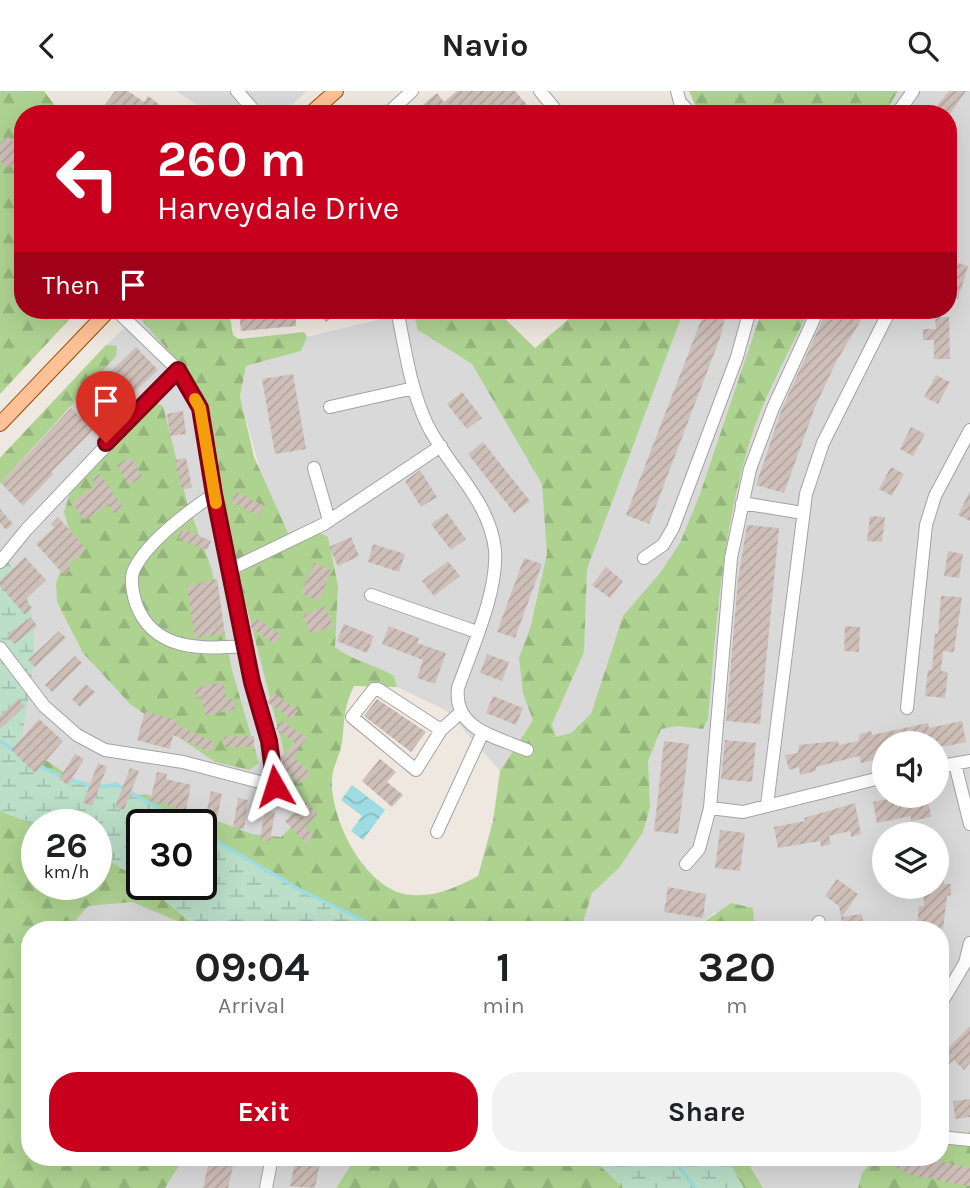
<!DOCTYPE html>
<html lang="en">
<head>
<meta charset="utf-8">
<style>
	body { margin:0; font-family:Karla,sans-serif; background:#f2f2f2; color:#202124; height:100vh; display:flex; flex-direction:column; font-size:26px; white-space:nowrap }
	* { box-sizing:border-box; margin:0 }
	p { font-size:23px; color:#757577 }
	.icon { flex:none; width:38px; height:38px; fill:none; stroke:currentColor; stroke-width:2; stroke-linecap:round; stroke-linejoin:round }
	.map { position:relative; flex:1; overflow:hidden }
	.drawer { position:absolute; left:21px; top:830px; width:928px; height:245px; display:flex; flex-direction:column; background:#fff; border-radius:28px; box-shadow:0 7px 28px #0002 }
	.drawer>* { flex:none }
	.banner { position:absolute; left:14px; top:14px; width:943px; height:214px; border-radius:28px; box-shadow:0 7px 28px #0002; background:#c8001e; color:#fff; overflow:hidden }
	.controls { position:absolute; left:872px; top:640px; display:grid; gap:14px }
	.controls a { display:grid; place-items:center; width:77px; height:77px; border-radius:50%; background:#fff; box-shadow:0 7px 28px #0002; font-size:35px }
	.speed { position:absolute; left:21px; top:718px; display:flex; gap:14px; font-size:35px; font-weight:700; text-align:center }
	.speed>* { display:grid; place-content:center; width:91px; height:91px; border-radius:50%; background:#fff; box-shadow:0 7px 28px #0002; line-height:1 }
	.speed small { font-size:18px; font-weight:400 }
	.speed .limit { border:4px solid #111; border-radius:10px; background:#fff; color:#111 }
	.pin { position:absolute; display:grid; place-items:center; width:60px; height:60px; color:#fff; margin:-72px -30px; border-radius:50% 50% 50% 0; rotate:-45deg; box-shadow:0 0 7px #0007 }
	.pin .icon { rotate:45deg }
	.me { position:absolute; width:77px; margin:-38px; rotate:354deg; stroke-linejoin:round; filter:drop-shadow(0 0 5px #0008) }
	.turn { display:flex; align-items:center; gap:24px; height:147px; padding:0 28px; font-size:32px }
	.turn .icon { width:91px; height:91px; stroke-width:2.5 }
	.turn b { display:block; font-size:49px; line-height:60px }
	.then { display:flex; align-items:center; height:66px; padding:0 28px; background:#0003; gap:14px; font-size:26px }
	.eta { display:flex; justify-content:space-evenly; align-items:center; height:119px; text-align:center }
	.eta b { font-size:42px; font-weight:700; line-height:49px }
	.action { display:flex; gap:14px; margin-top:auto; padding:14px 28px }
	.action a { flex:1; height:80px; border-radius:28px; background:#c8001e; color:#fff; font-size:28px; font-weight:700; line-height:80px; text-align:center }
	.action a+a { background:#f2f2f2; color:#202124 }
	header { display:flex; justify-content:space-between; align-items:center; height:91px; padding:0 28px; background:#fff; font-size:32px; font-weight:700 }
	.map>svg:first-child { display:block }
	.residential { fill:#dad9d9; fill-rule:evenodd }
	.forest { fill:url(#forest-firs); fill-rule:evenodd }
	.wetland { fill:url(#wetland-marsh) }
	.water { fill:url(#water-waves) }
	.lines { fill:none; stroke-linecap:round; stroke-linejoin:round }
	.stream { stroke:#9cdce2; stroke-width:3.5 }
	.building { fill:url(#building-hatch) }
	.minor-casing { stroke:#a3a3a3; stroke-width:14 }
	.major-casing { stroke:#944d00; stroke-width:16 }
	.minor { stroke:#fff; stroke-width:12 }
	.major { stroke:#ffc195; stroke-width:14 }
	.route-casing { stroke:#820014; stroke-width:18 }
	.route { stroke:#c8001e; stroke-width:12 }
	.slow { stroke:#f59e0b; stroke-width:12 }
</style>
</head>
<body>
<header><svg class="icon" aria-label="back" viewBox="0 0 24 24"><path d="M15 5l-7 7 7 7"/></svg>Navio<svg class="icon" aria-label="search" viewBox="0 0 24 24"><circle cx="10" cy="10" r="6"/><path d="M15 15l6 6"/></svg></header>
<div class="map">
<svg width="970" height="1097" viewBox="0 0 970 1097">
	<defs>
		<pattern id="forest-firs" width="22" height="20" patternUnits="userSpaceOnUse" patternTransform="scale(1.75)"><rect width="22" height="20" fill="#aed391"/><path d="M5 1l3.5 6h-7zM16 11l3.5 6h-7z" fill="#95b57c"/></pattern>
		<pattern id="wetland-marsh" width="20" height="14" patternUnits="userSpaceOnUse" patternTransform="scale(1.75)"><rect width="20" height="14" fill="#bbdfc9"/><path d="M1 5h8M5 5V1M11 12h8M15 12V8" fill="none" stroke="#a0bfac"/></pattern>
		<pattern id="water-waves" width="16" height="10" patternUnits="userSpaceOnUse" patternTransform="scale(1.75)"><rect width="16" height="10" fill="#9cdce2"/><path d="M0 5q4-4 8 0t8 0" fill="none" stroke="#86bcc1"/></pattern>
		<pattern id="building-hatch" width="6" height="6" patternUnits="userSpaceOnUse" patternTransform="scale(1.75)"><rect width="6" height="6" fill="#cfbfb9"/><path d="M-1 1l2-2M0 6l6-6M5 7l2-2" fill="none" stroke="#b1a49e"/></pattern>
	</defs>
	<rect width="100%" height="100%" fill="#efe8e0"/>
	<path class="residential" d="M176,0H307L282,23H211Z
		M842,0H970V1097H744L726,1066H940V838H748L715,821L694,838H581L592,802L533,629L500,680L447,620L397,596L394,585L299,572L338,766L395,822L481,838H30V1066H356L336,1097H0V861L37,793H96V733L0,697V367L106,254L140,223L261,383L240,305L246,275L301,260L307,246L413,220L419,239L472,273L598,448L684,219H948V23H867ZM884,653H936V705H884ZM142,733H201V793H142ZM884,744H936V796H884Z"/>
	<path class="forest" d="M0,0H44L61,23H23V219H78L0,303Z
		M689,0H898L884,23H699Z
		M144,219H229L233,244L239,248L304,241L307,246L301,260L246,275L240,305L254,366L289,444L234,471L225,419L217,400L205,313L180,273L144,232L140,223Z
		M413,219H496L535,257L579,219H684L587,478L584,561L552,633L556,646L571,642L591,623L623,525L660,482L680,452L700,403L762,219H809C789,261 764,305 750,350C722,440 716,535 708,628L703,638L677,635L661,638L648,670L650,716L643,741L619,777L592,802L581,838H196L132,811L88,815L68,838H30V1066H184L165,1097H0V638L103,708L145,703L252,743L281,746L294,733L293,696L238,482L320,442L328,446L338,495L335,556C352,570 375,573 394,585L397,596L354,595C343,618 345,628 342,652C340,664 332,677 332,689C330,729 367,802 412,804C436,806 457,796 478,785L493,730L500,680L533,629L523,602L519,567L530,538L547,463L542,393L472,273L418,239ZM37,733H96V793H37ZM142,733H201V793H142Z
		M106,254L117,255L116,265L0,393V367Z
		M142,305L163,315L187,411L212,479L232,579L259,672L250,679L215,671L130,613L83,562L57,511L56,492L72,449L64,421L71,399L124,345C125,326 125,315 142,305Z
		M731,812L753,817L755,838H694Z
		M970,1038V1097H858L862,1082L876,1066H940V1056L965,1049Z
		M356,1066H750L751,1077L763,1097H336Z"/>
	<path class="wetland" d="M0,461C56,526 28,587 20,663C44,678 87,704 116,693L187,733H142V790L96,762V733L37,735L0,720Z
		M201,742L304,801L384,838H198L145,793H201Z
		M591,1066H726L744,1097H623Z"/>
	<path class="water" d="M352,694L385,719L363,749L351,740L362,725L341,709Z"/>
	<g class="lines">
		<path class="stream" d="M0,650L16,660
			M37,673C57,685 94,701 116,693L186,733
			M201,741L304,801L382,838
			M672,1066L695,1097"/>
	</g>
	<path class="building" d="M115,0H128L144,11L148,5L160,14L154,23H113L103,16Z
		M457,0H515L535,23H424L419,17L437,2L444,11Z
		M949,0H966L950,23H930Z
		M8,45L23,61L8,78L0,70V53Z
		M948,169L968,175L958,208L948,205Z
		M295,219L296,235L241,240L239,221Z
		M315,219H340L326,231Z
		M705,219H727L720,247L649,433L626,424Z
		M827,219H867L836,271L815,316L784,402L756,394L781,320Z
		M935,226H949L950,268H934V249H923V238H936Z
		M136,256L158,279L128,307L107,284Z
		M293,283L306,358L275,363L262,288Z
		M936,284L950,291L938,313L924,306Z
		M87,292L117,322L110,328L82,297Z
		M462,301L482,327L467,338L447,313Z
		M71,317L93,339L51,381L53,383L23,415L1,392Z
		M183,320L186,343L170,345L167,323Z
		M911,336L925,343L913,365L900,358Z
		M483,351L530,410L514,422L468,363Z
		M131,366L142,386L128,394L117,374Z
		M186,367L192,396L182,399L175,369Z
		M891,376L904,383L892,405L879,398Z
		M420,379L437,406L421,416L405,390Z
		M100,383L123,417L115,423L109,413L85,430L72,412L96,394L92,388Z
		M970,400V430L958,424Z
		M236,401L263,414L258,424L231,411Z
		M0,418L13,433L6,439L0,432Z
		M447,422L466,448L451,459L431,433Z
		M870,425L885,426L882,451L867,450Z
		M58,426L86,458L68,474L71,478L64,484L36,453L54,437L51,433Z
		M747,434L779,437L760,633L726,630L738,488Z
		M183,438L211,450L207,459L179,448Z
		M351,446L359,465L338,475L329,456Z
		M373,453L405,463L399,481L368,471Z
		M948,460L963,463L959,487L944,485Z
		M25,466L46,489L25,509L32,517L25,524L0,495V490Z
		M524,467L542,473L515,547L497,541Z
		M448,470L460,485L434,505L422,490Z
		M314,472L331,479L319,510L301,502Z
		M606,476L623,490L610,507L592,494Z
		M217,488L225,543L195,547L187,495Z
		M941,505L962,506L954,561L943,560L941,580L948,581L945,607L925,605L928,579H932L935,542L938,543Z
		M324,515L333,534L311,543L303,525Z
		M31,526L37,535L14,553L7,544Z
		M256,527L281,544L274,553L250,536Z
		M344,533L374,545L367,562L337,550Z
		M389,535L419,547L417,552L446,562L435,593L417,587L423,569L382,553Z
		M845,535L860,536L859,561L844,560Z
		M59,540L66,547L35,576L28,569Z
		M487,563L509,571L502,590L480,582Z
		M75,565L82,572L52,601L45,594Z
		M223,591L227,609L233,608L235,618L206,625L201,606L196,607L194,597Z
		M86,593L95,601L80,616L72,608Z
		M274,602L298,619L292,628L267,611Z
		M493,605L523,617L516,634L486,622Z
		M18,608L25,615L0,638V625Z
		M377,608L426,641L411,661L364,625Z
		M145,620L177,629L176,634L214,651L210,661L173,644L170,658L137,649Z
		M39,628L63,650L35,682L11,659Z
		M282,630L307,647L293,665L310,682L299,693L281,674L280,667L296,652L276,638Z
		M962,630L966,651L947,655L884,653V667L861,672L859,665L816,676V680L800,684L799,676L789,679L785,664L798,662L799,654L838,650L839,654L858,650L860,643L871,640L872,644L928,632L929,637Z
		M254,645V656H224V646Z
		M725,649L756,652L752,691L721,688Z
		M664,650L689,653L678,743L654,740Z
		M75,663L84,668L68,694L59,688Z
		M380,668L396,681L387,691L403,704L392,716L362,690Z
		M98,672L107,676L92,715L83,712Z
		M130,677L139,680L124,719L115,716Z
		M157,681L167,683L166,688L191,694L185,723L175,721L176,716L150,710Z
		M211,700L222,703L216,732L205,730Z
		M295,702L318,722L305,736L313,744L306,752L285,730L292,723L306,726L290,711Z
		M903,705H917L918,712L928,710L931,726L911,730V725L877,732L873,711Z
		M238,707L248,709L244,738L233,737Z
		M855,712L861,743L851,746L850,740L829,745L831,753L821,756L820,750L778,757L774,736L805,730L804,727Z
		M265,719L275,721L270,750L260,749Z
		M720,739L745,742L740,780L715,777Z
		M944,776V793H951V804L947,805L943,838L917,835L919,815H924L923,796H936V777Z
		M837,788L858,803L842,826L862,823L864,838H843L839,815L825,805Z
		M668,796L706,803L703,827L664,821Z
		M970,935V972L964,979L954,969L940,981V965Z
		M970,1008V1026L955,1028L953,1010Z
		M210,1066H235L228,1097H203Z
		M296,1066H321L315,1097L290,1095Z
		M876,1066H920L970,1077V1095L911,1084Z"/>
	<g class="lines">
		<defs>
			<path id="minor" d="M237,0L257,23
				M540,0L559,23
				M677,0L680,11L691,23
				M387,23L412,0
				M897,23L913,0
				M397,219C405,256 410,298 427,333C447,375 490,409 495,459C498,501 472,557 458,597C453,639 497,646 527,659
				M330,316L414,297
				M314,377L329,429
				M214,403C190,419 144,453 133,481C130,491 133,503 136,513C154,561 202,558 245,555
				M742,412L803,422
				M644,467L663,454L673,437L737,266L750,219
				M0,471L26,439L178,279
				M231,478L324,433L441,355
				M371,504L477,541
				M0,557L44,615L77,644L105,659L183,671L275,695L269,650L252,591L214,403L200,317L178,279L116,219
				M907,617L926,434L935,405L970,339
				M441,639L378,598H374L352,626L416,679L441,639L460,622
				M955,673L970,733
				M936,676L970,670
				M767,714L806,403L823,352L890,219
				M710,717L743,721L884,686
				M437,741L483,641
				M686,773L699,758L710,717L731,467L750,378L773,317L818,219
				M815,838L819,831
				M940,914L965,872L970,852
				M940,1046L970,1049
				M266,1097L272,1066"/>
			<path id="major" d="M310,23L336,0
				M0,333L109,219"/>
		</defs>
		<use href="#minor" class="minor-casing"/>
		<use href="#major" class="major-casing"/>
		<use href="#minor" class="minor"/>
		<use href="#major" class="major"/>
	</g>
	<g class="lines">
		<defs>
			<path id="route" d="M106,352L178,279L200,317L214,403L252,591L269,650L275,695"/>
		</defs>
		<use href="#route" class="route-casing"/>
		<use href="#route" class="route"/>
		<path class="slow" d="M195,308L200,317L216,412"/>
	</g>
</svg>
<div class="controls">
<a><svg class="icon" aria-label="sound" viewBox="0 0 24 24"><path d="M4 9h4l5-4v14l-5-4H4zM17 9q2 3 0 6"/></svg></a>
<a><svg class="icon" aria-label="layers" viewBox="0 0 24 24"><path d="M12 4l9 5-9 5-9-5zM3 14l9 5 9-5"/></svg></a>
</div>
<div class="speed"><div>26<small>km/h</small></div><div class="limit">30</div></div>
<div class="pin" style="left:106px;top:352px;background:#d93025"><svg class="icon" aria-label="arrive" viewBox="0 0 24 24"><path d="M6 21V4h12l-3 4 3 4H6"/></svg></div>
<svg class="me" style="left:275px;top:695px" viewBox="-20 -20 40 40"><path d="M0-17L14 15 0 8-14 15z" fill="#c8001e" stroke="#fff" stroke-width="4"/></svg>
<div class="banner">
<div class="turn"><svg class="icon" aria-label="left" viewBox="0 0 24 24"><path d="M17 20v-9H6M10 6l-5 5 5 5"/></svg><div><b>260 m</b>Harveydale Drive</div></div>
<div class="then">Then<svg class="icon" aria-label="arrive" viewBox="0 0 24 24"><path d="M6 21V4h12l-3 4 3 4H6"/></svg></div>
</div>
<section class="drawer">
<div class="eta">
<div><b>09:04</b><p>Arrival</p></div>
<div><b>1</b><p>min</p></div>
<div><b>320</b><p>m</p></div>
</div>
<div class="action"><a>Exit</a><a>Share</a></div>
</section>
</div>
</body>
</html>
